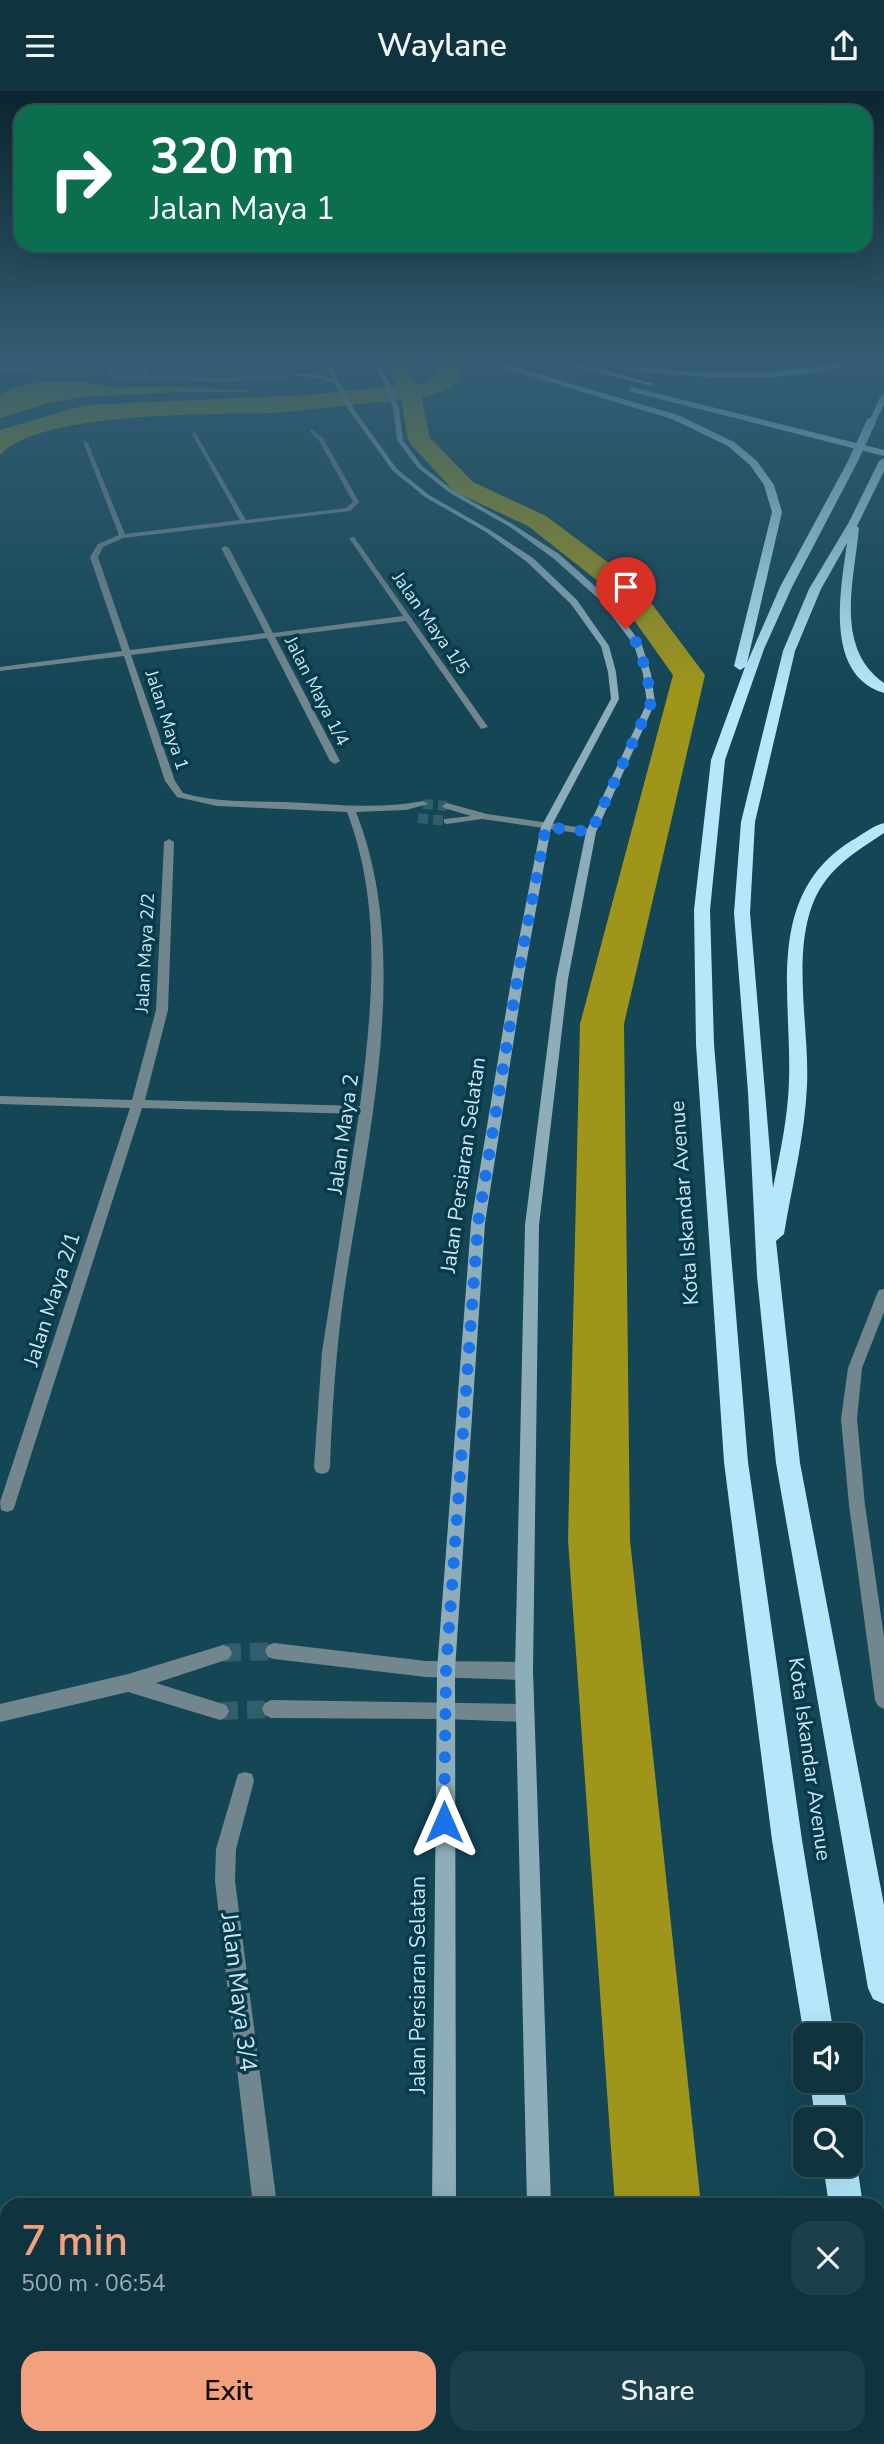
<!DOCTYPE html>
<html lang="en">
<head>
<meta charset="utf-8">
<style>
	body { margin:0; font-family:"Nunito Sans",sans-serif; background:#1d3f4b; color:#f1f3f6; height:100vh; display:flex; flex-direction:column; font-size:26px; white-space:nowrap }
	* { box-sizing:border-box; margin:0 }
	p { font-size:23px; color:#9baab1 }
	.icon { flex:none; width:38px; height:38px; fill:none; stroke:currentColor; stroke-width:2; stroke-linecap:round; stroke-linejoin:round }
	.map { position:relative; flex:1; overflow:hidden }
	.panel { position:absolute; left:0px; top:2107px; width:886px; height:247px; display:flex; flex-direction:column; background:#0f3440; border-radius:21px 21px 0 0; box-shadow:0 7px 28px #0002,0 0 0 2px #2f4f59 }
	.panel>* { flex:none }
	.top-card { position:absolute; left:14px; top:14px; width:858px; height:147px; border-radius:21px; box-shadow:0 7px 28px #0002,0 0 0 2px #2f4f59; background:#0b6e4f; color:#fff; overflow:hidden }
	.fabs { position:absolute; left:793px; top:1932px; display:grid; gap:14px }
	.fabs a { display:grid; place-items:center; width:70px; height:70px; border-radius:14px; background:#0f3440; box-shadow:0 7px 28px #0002,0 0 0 2px #2f4f59; font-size:35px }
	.pin { position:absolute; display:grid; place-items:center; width:60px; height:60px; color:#fff; margin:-72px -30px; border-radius:50% 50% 50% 0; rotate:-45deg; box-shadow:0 0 7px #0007 }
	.pin .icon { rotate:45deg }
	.me { position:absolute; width:77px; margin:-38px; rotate:0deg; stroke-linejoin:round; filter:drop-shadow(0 0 5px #0008) }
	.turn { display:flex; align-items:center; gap:24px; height:147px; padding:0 21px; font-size:32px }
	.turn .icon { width:91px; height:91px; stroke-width:2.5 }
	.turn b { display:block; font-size:49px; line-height:60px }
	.round { display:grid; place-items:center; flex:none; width:74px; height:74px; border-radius:21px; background:#1d3f4b }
	.head { display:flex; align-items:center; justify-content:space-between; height:119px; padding:0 21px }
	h1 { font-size:42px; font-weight:600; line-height:52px; color:#f2a07e }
	.primary-button { display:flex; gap:14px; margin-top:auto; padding:14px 21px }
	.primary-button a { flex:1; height:80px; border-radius:21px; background:#f2a07e; color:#111; font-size:28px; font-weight:600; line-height:80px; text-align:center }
	.primary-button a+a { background:#1d3f4b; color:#f1f3f6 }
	header { display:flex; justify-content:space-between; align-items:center; height:91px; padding:0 21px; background:#0f3440; font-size:32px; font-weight:600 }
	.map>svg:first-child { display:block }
	.water { fill:#a0951b }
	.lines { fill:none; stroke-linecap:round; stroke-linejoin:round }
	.river { fill:#a0951b; fill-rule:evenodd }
	.street-tunnel-far1 { stroke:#305e6d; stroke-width:10; stroke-dasharray:10 5; stroke-linecap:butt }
	.street-tunnel { stroke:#305e6d; stroke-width:18; stroke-dasharray:18 9; stroke-linecap:butt }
	.street { fill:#72868e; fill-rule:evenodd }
	.secondary { fill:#8dadba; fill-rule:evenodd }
	.highway { fill:#b4e7fa; fill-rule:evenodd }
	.highway-bridge { stroke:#b4e7fa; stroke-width:9 }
	.route { stroke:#1a73e8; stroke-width:12; stroke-dasharray:0 21.6 }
	.labels { text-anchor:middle; stroke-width:7; stroke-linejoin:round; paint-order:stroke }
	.far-street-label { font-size:18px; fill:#cde5ef; stroke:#063b4b }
	.street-label { font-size:21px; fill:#cde5ef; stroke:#063b4b }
	.near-street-label { font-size:24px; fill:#cde5ef; stroke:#063b4b }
</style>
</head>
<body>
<header><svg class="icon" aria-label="menu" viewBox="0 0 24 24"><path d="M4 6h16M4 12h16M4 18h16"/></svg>Waylane<svg class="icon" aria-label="share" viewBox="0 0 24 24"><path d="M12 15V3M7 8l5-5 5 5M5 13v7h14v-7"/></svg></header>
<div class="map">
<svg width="884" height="2353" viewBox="0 0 884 2353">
	<rect width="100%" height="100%" fill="#144656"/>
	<path class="water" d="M441,268H468C463,277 459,290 451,295C427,311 395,309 368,312C336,315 303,320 271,322C211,324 41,320 0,364V339L85,314L306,304L425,292L437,284Z
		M82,291L116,296L170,295L263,301H181L80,306L45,313L0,327V304C24,288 54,291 82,291Z"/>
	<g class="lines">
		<path class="river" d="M379,268H399L420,300L430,347L473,391L546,425L637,493L705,584L624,933L630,1449L701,2114H615L568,1449L580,933L673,584L617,505L528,435L455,401L411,354L408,349L400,300Z
			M632,2347H726L727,2353H631Z"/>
		<path class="street-tunnel-far1" d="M423,713L447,715
			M418,727L447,730"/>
		<path class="street-tunnel" d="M223,1562L274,1560
			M220,1620L271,1618"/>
		<path class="street" d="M72,272L144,275L151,281L147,284L221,287L383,279L221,291L141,286L122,289L105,284L110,278L72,276L0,281L1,278ZM133,278L145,281L128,286L111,283L114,279Z
			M312,338L323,347L359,411L350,420L123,447L103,456L98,466L130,559L265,542L221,457L225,455L229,457L273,542L403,525L349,447L354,446L488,636L481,638L406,530L275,546L340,670L335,673L330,670L267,547L131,564L175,690L183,702C217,712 250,710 285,711C332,713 376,719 423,710L428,713L406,719L356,721C414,867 366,1052 344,1202C336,1260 332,1318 330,1376L328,1381L322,1383L316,1381L314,1376L322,1261L359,1023L142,1017L15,1414L13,1419L7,1421L1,1419L0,1411L130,1017L0,1013V1005L132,1009L156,919L164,751L169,748L174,751L168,919L145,1009L360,1015C372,917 383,815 347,721L217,715L177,706L165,690L124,565L0,580V576L122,560L90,466L98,453L119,444L83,351L88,352L125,443L240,429L192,343L195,341L246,429L346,417L353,411L318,348L309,340Z
			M447,712L487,723L591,738L596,741L591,744L482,728L447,733L444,732V728L471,725L444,717L442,715Z
			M884,1198V1221L862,1277L857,1328L865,1414L884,1546V1618L878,1615L875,1609L849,1414L841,1328L848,1277L877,1203L879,1199Z
			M274,1552L426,1570L524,1571L530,1574L533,1580L530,1586L524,1589L426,1586L274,1568L268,1566L265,1560L268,1554Z
			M223,1554L229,1556L232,1562L229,1568L156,1592L226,1614L229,1620L226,1626L220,1629L128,1601L0,1631V1613L128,1583Z
			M271,1609L525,1613L531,1616L534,1622L531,1628L525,1631L445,1628L271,1627L265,1624L262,1618L265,1612Z
			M245,1681L252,1683L254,1690L236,1758L235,1790L277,2114H253L215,1790L216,1758L236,1690L238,1683Z
			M277,2347H303V2353H277Z"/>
		<path class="secondary" d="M322,268H327L356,321L397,378L429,404L490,439L533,467L577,509L609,555L616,581L619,608L551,736L524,884L485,1132L455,1579L456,2114H432L437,1579L471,1132L512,884L541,736L611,608L608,581L601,555L571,513L527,471L486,441L425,406L393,380L350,321L334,292L318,287L293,284L319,283L332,288Z
			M371,268H376L389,289L399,317L403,349L422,375L454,400L514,434L559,463L606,505L642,554L651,583L655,612L596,741L568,888L539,1134L533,1580L551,2114H527L515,1580L525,1134L556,888L586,741L647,612L643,583L634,554L600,509L553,467L510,436L450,402L418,377L397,349L393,317L383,289Z
			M430,2347H456V2353H430Z
			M532,2347H558L559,2353H533Z"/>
		<path class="highway" d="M474,268H487L678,324L734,351L757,370L774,394L782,421L747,572L780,496L848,370L853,367L858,370L792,496L764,558L725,669L710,819L714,953L748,1371L802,1749L834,1944H805V1951L772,1749L724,1371L696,953L694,819L711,669L745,576L740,579L734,575L772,421L764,394L750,374L728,355L672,328Z
			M547,268H561L655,293L651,295Z
			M850,268H864C818,291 720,288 669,283C656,282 637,283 626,277L630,275C704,283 777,287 850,268Z
			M631,296L884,359V365L628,300Z
			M884,303V314L875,331L868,333L880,306Z
			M884,367V380L857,435L859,437C854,490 834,557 884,592V602C823,583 841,498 847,452L821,498L795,560L755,731L750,822L773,1097C780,1062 788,1026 789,990C792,904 764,805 851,750C862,744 872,735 884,732V742C863,756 841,769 826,789C786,841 810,933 807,994C805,1044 792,1094 784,1143L776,1150L800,1372L884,1814V1913L873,1908L868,1897L776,1372L757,1185L748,1001L734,822L741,731L783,560L809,498L849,431L879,370Z
			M810,1990H842L849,2028H815Z
			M850,2061L857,2074L863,2114H829L823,2074H850Z
			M878,2294L884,2297V2353H867L865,2347H878Z"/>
		<path class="highway-bridge" d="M853,370L871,331"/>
	</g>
	<linearGradient id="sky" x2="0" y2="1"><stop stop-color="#0b262f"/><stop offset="0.45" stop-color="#345d73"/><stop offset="1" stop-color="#345d73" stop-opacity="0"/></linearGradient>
	<rect width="884" height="598" fill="url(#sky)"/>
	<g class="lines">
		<path class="route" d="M444,1731L446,1579L478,1132L518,884L546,736L591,741L651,612L647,583L638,554L626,538"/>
	</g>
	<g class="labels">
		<g class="far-street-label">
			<text transform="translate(431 532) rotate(55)" y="6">Jalan Maya 1/5</text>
			<text transform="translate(317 600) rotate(63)" y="6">Jalan Maya 1/4</text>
			<text transform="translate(167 629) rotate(72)" y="6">Jalan Maya 1</text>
			<text transform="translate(145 862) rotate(-87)" y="6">Jalan Maya 2/2</text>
		</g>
		<g class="street-label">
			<text transform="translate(343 1043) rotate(-82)" y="7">Jalan Maya 2</text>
			<text transform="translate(463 1074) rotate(-82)" y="7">Jalan Persiaran Selatan</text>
			<text transform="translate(684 1112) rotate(-94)" y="7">Kota Iskandar Avenue</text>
			<text transform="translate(52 1208) rotate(-72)" y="7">Jalan Maya 2/1</text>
			<text transform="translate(810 1668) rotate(82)" y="7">Kota Iskandar Avenue</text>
			<text transform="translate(418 1894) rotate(-90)" y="7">Jalan Persiaran Selatan</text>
		</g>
		<g class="near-street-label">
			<text transform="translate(239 1901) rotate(83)" y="8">Jalan Maya 3/4</text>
		</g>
	</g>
</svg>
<div class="fabs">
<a><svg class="icon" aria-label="sound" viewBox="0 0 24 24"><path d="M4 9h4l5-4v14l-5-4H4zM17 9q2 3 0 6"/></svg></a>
<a><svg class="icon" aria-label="search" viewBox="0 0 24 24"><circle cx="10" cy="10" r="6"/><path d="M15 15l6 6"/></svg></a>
</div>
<div class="pin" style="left:626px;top:538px;background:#d93025"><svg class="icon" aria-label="arrive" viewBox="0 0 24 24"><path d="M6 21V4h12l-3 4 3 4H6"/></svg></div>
<svg class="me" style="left:444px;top:1731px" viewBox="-20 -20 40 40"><path d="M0-17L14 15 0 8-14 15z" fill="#1a73e8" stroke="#fff" stroke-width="4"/></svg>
<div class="top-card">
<div class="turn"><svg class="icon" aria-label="right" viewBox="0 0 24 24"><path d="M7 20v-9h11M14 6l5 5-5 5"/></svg><div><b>320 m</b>Jalan Maya 1</div></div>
</div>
<section class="panel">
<div class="head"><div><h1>7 min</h1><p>500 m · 06:54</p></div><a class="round"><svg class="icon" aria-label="close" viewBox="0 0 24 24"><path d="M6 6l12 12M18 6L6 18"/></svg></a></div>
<div class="primary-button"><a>Exit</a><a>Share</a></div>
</section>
</div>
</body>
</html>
